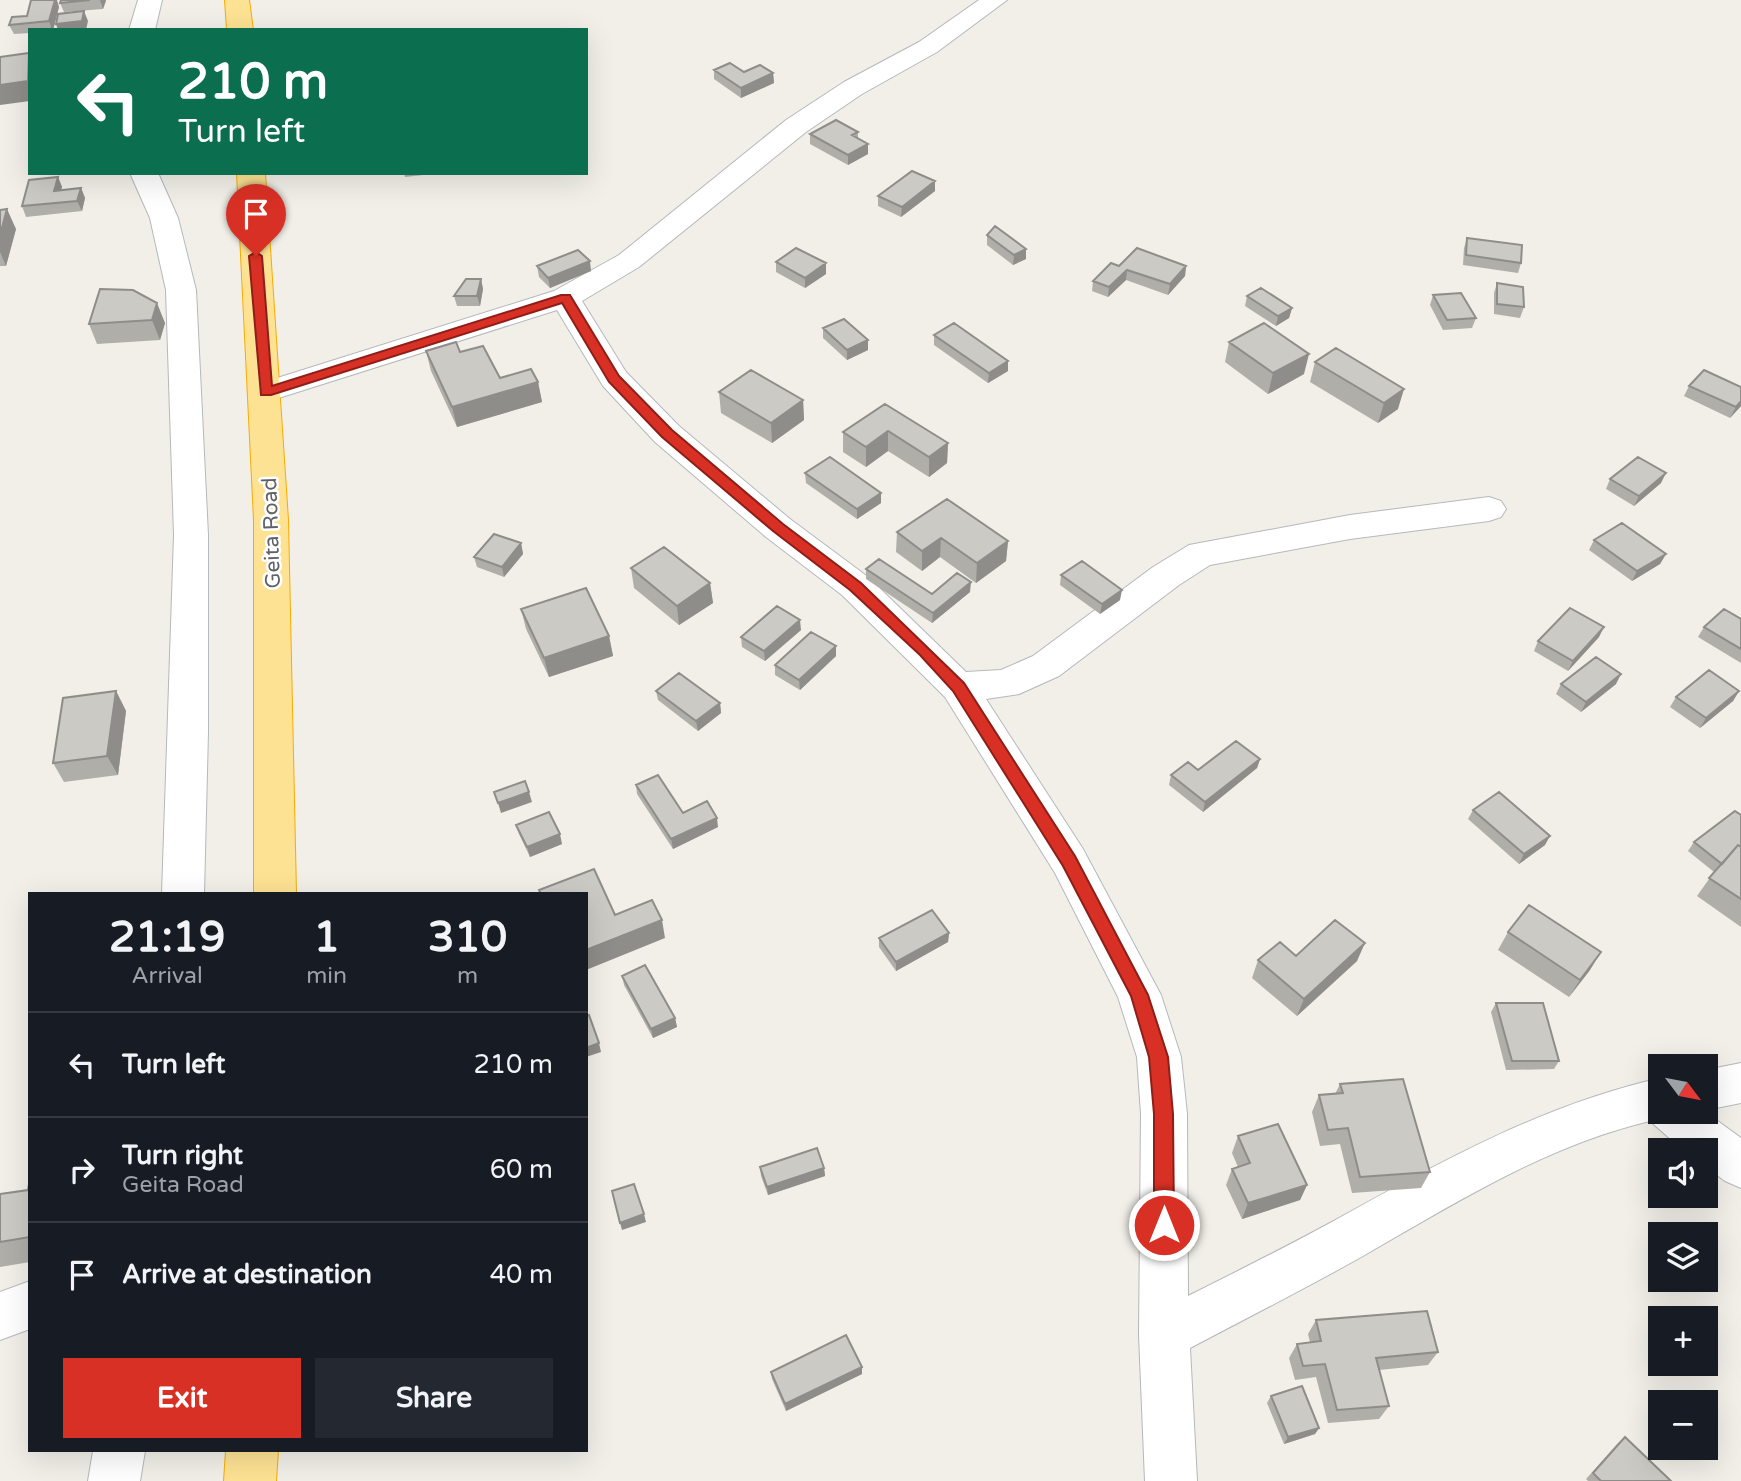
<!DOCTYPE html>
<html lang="en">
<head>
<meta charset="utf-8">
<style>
	body { margin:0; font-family:"Varela Round",sans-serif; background:#242831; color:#f1f3f6; height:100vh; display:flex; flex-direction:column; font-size:26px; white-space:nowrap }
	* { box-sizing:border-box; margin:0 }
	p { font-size:23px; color:#9ea1a6 }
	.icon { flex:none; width:38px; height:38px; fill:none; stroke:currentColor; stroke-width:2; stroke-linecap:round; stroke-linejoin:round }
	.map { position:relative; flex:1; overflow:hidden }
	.drawer { position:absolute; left:28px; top:892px; width:560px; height:560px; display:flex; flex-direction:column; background:#171b24; border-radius:0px; box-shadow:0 7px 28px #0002 }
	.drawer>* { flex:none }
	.hud { position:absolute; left:28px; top:28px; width:560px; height:147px; border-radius:0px; box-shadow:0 7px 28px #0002; background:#0b6e4f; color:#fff; overflow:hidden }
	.needle { width:46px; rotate:122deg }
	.fabs { position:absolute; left:1648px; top:1054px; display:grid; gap:14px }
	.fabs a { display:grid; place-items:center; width:70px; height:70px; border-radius:0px; background:#171b24; box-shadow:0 7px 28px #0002; font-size:35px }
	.pin { position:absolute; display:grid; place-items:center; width:60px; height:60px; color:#fff; margin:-72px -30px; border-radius:50% 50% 50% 0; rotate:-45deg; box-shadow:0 0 7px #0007 }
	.pin .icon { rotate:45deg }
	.me { position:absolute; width:77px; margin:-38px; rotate:0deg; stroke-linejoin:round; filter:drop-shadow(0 0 5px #0008) }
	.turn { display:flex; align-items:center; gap:24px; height:147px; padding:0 35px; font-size:32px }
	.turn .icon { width:91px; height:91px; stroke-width:2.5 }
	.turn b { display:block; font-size:49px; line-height:60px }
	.eta { display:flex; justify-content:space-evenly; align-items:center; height:119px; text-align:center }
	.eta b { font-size:42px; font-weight:700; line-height:49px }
	.primary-button { display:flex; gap:14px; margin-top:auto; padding:14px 35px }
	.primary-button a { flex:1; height:80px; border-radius:0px; background:#d93025; color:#fff; font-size:28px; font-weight:700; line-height:80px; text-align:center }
	.primary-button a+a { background:#242831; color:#f1f3f6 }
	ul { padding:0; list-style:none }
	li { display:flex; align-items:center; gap:21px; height:105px; padding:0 35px; border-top:2px solid #363941 }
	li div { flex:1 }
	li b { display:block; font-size:26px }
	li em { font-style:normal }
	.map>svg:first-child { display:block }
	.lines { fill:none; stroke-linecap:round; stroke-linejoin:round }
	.minor-casing { stroke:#b5b8bc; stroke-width:2 }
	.highway-casing { stroke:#f9ab00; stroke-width:2 }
	.minor { fill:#fff; fill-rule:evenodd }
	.highway { fill:#fde293; fill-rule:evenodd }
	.wall { fill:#afaea9 }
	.shaded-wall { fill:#8f8d8a }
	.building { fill:#cccac5; stroke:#8f8d8a; stroke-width:2 }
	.route { fill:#d93025; stroke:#8d1f18; stroke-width:2 }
	.labels { text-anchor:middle; stroke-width:5; stroke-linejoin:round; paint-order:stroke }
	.street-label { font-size:21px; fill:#5f6368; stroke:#fff }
</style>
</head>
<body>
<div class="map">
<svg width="1741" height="1481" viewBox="0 0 1741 1481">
	<rect width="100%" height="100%" fill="#f1efe8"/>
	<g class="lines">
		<defs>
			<path id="minor" d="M138,0H162L155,30H129Z
				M979,0H1007L937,52L862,94L806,132L639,267L582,301L626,372L679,426L790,519L868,577L966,672L1001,670L1033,656L1153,567L1189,545L1350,515L1489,497L1501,501L1506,509L1501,517L1489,521L1350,539L1210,565L1179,585L1059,676L1019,694L986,699L1083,849L1161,995L1181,1057L1187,1114L1188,1296C1236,1272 1284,1248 1330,1223C1437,1164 1541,1105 1661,1078V1111H1704L1741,1138V1188L1725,1181L1706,1167V1150H1683L1650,1121C1545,1146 1455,1203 1363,1256C1306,1288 1247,1318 1190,1348L1197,1481H1145L1139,1335L1141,1114L1137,1057L1118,997L1055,873L945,697L842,595L766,537L655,442L603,386L557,310L266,402L255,399L250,392L255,385L554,291L619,255L786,120L844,82L919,42Z
				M130,173H158L178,218L196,290L208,535V732L204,894H162L174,535L166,290L150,218Z
				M1741,1063V1103L1706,1110V1070Z
				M30,1281V1329L0,1340V1292Z
				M93,1451H145L140,1481H88Z"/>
			<path id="highway" d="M225,0H249L253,30H227Z
				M237,173H265L288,520L296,894H254V520Z
				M226,1451H278L276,1481H224Z"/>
		</defs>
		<use href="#minor" class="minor-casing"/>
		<use href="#highway" class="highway-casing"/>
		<use href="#minor" class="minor"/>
		<use href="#highway" class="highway"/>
	</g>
	<path class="wall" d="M61,0H106V1L103,9L64,12L60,3Z
		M59,7L53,30H30V33L14,34L9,25L27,16Z
		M714,70L773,73L774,83L741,98L714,79Z
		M858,132V138L868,144V154L848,165L810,144V134Z
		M404,173H441L405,177Z
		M58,177L62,187L61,190L81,188L85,198L82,211L26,217L22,206Z
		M935,191L901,217L878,206V196Z
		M0,210L16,229L6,266H0Z
		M987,235L1026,259L1013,265L987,245Z
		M1467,238L1521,263L1518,273L1463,265L1464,248Z
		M776,262L826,274L805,288L776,272Z
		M537,266L591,271L550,288L539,277Z
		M1119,266H1186L1185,276L1168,295L1126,280L1108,297L1092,291L1093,281Z
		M481,279L483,289L480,306H457L454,296Z
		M1497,283L1524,307L1520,318L1494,314V293Z
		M100,289L165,323L160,340L97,344L89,324Z
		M1433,295L1476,318L1472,328L1443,330L1430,305Z
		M1247,296L1292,308L1289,318L1276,326L1245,306Z
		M823,328L868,340V350L847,360L823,338Z
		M934,335L1008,361V371L988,383L934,345Z
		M1229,342L1304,374L1268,394L1225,362Z
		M426,351L460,352L500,378L538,382L542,402L457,427L431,371Z
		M1315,362L1398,409L1378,423L1310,382Z
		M1689,386L1741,387V406L1730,418L1684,396Z
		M719,392L803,400L804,420L772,443L721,413Z
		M885,404L948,443L947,463L929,477L888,451L866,467L843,452V432Z
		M805,473L881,493V503L857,519L806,483Z
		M1610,479L1661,483L1634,506L1606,489Z
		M897,532L1008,541L1006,561L976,583L940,557L922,571L896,552Z
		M1594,540L1666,554L1660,564L1632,581L1589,550Z
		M521,543L523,554L504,577L477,567L474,557Z
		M631,568L710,583L713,603L679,625L634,588Z
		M866,569L932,594L970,592L932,623L866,579Z
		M1061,575L1120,600L1100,614L1060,585Z
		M521,609L609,636L613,656L549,677L526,629Z
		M1741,619V663L1698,637L1704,627Z
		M801,630L765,661L742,647L741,637Z
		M1599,637L1568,671L1534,651L1538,641Z
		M836,646V656L800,690L775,675V665Z
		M1561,684H1616L1581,712L1556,694Z
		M116,691L126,711L118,775L64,782L53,763Z
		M656,691L720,703L721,713L698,731L658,700Z
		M1739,691L1733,701L1700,728L1670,707L1676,697Z
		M1260,759L1257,768L1203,812L1169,785L1171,775Z
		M636,785L683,813L718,827L673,849L637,794Z
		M1473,810L1545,845L1519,864L1468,819Z
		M1741,815V927L1697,896L1714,872L1688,851L1694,842Z
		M516,825L562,844L530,857L519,834Z
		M1508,932L1590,970L1569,997L1498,950Z
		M949,933L948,942L896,971L879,947V938Z
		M1296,956L1357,961L1297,1016L1252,978L1258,960Z
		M622,976L675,1018L677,1027L653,1038L624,985Z
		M1496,1003L1559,1061L1554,1069L1506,1070L1491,1012Z
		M1340,1084L1430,1172L1421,1188L1352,1193L1340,1144L1320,1146L1312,1112L1319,1095L1335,1094Z
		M1238,1136L1307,1185L1300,1200L1242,1219L1226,1185L1232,1169L1238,1167L1232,1153Z
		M760,1167L824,1168L825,1176L768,1195L761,1176Z
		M30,1179V1262L0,1267V1194L28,1190Z
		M1316,1320L1438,1352L1428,1365L1379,1370L1389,1406L1379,1419L1328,1423L1316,1377L1295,1380L1289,1358L1297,1344L1310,1342L1308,1334Z
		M771,1372L862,1374L786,1411L772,1379Z
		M1271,1396L1319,1428L1315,1434L1284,1444L1267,1403Z
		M1625,1437L1671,1481H1588L1586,1479L1618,1443Z"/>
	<path class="shaded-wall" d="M55,0H57L59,7L53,30H52L49,21Z
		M100,0H106L103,9Z
		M84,11L88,21L86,30H58L56,24Z
		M30,54V101L0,105V85Z
		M773,73L774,83L741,98V88Z
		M868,144V154L848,165V155Z
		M58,177L62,187L58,201L54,191Z
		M935,181V191L901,217L902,207Z
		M81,188L85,198L82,211L77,201Z
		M7,209L16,229L6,266L0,252V235Z
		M1026,249V259L1013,265L1014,255Z
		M590,261L591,271L550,288L548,278Z
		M826,263V274L805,288V278Z
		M1186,266L1185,276L1168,295L1170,284Z
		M1127,270L1126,280L1108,297L1109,287Z
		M481,279L483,289L480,306L477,296Z
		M157,303L165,323L160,340L152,320Z
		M1292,308L1289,318L1276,326L1278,316Z
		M868,340V350L847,360V350Z
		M1309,354L1304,374L1268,394L1273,373Z
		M1008,361V371L988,383L989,373Z
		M538,382L542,402L457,427L452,407Z
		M1404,389L1398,409L1378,423L1384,403Z
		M803,400L804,420L772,443L771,423Z
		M1741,401V406L1730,418L1736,407Z
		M888,431V451L866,467V447Z
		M948,443L947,463L929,477V457Z
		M1666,473L1661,483L1634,506L1639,496Z
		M881,493V503L857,519V509Z
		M941,538L940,557L922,571V551Z
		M1008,541L1006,561L976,583L977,563Z
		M521,543L523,554L504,577L502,567Z
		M1666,554L1660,564L1632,581L1637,571Z
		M971,582L970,592L932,623L933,613Z
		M710,583L713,603L679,625L677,606Z
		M1122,590L1120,600L1100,614L1102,604Z
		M800,620L801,630L765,661L764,651Z
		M1604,627L1599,637L1568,671L1573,661Z
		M609,636L613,656L549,677L544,658Z
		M836,646V656L800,690L799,680Z
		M1621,674L1616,684L1581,712L1586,702Z
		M116,691L126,711L118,775L107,756Z
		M1739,691L1733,701L1700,728L1706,718Z
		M720,703L721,713L698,731L696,721Z
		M1260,759L1257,768L1203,812L1205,802Z
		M529,792L532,802L501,813L498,803Z
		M717,818L718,827L673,849L671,839Z
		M560,834L562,844L530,857L527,847Z
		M1550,836L1545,845L1519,864L1524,854Z
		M662,920L665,938L586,970V950Z
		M949,933L948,942L896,971V962Z
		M1365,943L1357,961L1297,1016L1304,999Z
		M1601,952L1590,970L1569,997L1580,980Z
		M675,1018L677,1027L653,1038L651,1029Z
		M599,1043L601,1052L586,1057V1048Z
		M824,1168L825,1176L768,1195L767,1187Z
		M1307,1185L1300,1200L1242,1219L1248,1203Z
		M644,1214L646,1222L622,1230L620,1223Z
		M862,1367V1374L786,1411L785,1404Z
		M1319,1428L1315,1434L1284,1444L1288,1437Z"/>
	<path class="building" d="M31,0H55L49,21L9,25L12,17L27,16Z
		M61,0H90L60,3Z
		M84,11L82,21L56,24L58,14Z
		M29,53L28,81L0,85V57Z
		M730,63L744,72L760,65L773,73L741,88L714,70Z
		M836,120L858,132L852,135L868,144L848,155L810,134Z
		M912,171L935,181L902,207L878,196Z
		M58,177L54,191L81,188L77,201L22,206L29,180Z
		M7,209L0,235V210Z
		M995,226L1026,249L1014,255L987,235Z
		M1467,238L1522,245L1521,263L1466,255Z
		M796,248L826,263L805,278L776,262Z
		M1137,248L1186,266L1170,284L1127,270L1109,287L1093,281L1111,263L1119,266Z
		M578,250L590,261L548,278L537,266Z
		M466,279H481L477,296H454Z
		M1497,283L1523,287L1524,307L1497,304Z
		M1261,288L1292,308L1278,316L1247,296Z
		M100,289L133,290L157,303L152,320L89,324Z
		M1461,293L1476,318L1447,320L1433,295Z
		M844,319L868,340L847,350L823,328Z
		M954,323L1008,361L989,373L934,335Z
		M1264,323L1309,354L1273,373L1229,342Z
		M456,342L460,352L483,346L500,378L531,369L538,382L452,407L426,351Z
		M1336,348L1404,389L1384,403L1315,362Z
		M751,370L803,400L771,423L719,392Z
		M1704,370L1741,387V401L1736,407L1689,386Z
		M885,404L948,443L929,457L888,431L866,447L843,432Z
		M830,457L881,493L857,509L805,473Z
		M1638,457L1666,473L1639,496L1610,479Z
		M947,499L1008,541L977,563L941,538L922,551L897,532Z
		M1622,523L1666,554L1637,571L1594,540Z
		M494,534L521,543L502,567L474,557Z
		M664,547L710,583L677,606L631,568Z
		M879,559L932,594L957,573L971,582L933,613L866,569Z
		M1082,561L1122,590L1102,604L1061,575Z
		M586,588L609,636L544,658L521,609Z
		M777,606L800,620L764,651L741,637Z
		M1570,608L1604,627L1573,661L1538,641Z
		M1724,609L1741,619V649L1704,627Z
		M811,632L836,646L799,680L775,665Z
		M1596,657L1621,674L1586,702L1561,684Z
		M1709,670L1739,691L1706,718L1676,697Z
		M679,673L720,703L696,721L656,691Z
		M116,691L107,756L53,763L63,698Z
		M1236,741L1260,759L1205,802L1171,775L1188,762L1198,770Z
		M658,775L683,813L707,801L717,818L671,839L636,785Z
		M525,781L529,792L498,803L494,792Z
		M1499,792L1550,836L1524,854L1473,810Z
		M1735,811L1741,815V847L1738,845L1722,864L1694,842Z
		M549,812L560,834L527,847L516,825Z
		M1738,845L1741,847V899L1709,878Z
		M594,869L615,915L652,900L662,920L586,950V894H541L539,890Z
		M1529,905L1601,952L1580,980L1508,932Z
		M932,910L949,933L896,962L879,938Z
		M1335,920L1365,943L1304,999L1258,960L1280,942L1296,956Z
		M645,965L675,1018L651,1029L622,976Z
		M1496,1003H1543L1559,1061H1512Z
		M589,1015L599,1043L586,1048V1016Z
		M1403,1079L1430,1172L1360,1177L1348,1128L1328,1130L1319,1095L1343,1093L1340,1084Z
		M1278,1124L1307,1185L1248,1203L1232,1169L1250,1163L1238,1136Z
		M817,1148L824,1168L767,1187L760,1167Z
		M30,1179V1237L0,1242V1194L28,1190Z
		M634,1184L644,1214L620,1223L612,1191Z
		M1427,1311L1438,1352L1376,1358L1389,1406L1337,1410L1325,1364L1303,1366L1297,1344L1321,1341L1316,1320Z
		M846,1335L862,1367L785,1404L771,1372Z
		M1302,1386L1319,1428L1288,1437L1271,1396Z
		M1625,1437L1671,1481H1601L1593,1473Z"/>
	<path class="route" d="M256,252L262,256L272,386L561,295H570L619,376L672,430L783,524L861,583L964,683L1075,856L1148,995L1168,1057L1173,1114L1174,1225L1171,1231L1164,1234L1157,1231L1154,1225V1114L1149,1057L1131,996L1063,866L953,691L920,655L850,590L773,531L662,437L609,382L562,303L271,395H261L249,256Z"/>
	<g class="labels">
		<g class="street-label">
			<text transform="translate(271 533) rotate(-92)" y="7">Geita Road</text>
		</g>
	</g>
</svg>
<div class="fabs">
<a><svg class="needle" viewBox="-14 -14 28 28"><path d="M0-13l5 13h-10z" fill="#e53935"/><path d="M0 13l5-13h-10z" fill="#9ea1a6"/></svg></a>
<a><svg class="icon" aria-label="sound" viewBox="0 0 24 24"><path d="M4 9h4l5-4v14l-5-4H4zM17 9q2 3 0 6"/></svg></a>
<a><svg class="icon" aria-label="layers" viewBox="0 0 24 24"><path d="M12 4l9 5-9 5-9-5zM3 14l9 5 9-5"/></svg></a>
<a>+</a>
<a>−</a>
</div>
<div class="pin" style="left:256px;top:256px;background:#d93025"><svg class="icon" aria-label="arrive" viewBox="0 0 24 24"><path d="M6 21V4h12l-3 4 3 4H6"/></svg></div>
<svg class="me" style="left:1164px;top:1225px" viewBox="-20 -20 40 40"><circle r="17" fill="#d93025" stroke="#fff" stroke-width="3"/><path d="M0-11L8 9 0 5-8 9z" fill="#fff"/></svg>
<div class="hud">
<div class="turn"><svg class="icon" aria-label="left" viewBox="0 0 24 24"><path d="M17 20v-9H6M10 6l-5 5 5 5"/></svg><div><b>210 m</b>Turn left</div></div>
</div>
<section class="drawer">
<div class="eta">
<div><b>21:19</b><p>Arrival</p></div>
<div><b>1</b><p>min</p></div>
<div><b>310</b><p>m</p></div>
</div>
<ul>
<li><svg class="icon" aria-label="left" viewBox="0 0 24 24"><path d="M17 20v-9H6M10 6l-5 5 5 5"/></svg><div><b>Turn left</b></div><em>210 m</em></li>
<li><svg class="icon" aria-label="right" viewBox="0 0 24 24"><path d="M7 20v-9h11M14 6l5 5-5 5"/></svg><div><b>Turn right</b><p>Geita Road</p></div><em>60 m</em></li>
<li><svg class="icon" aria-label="arrive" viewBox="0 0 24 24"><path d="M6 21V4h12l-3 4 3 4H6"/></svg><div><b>Arrive at destination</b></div><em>40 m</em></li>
</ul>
<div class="primary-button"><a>Exit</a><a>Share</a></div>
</section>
</div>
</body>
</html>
